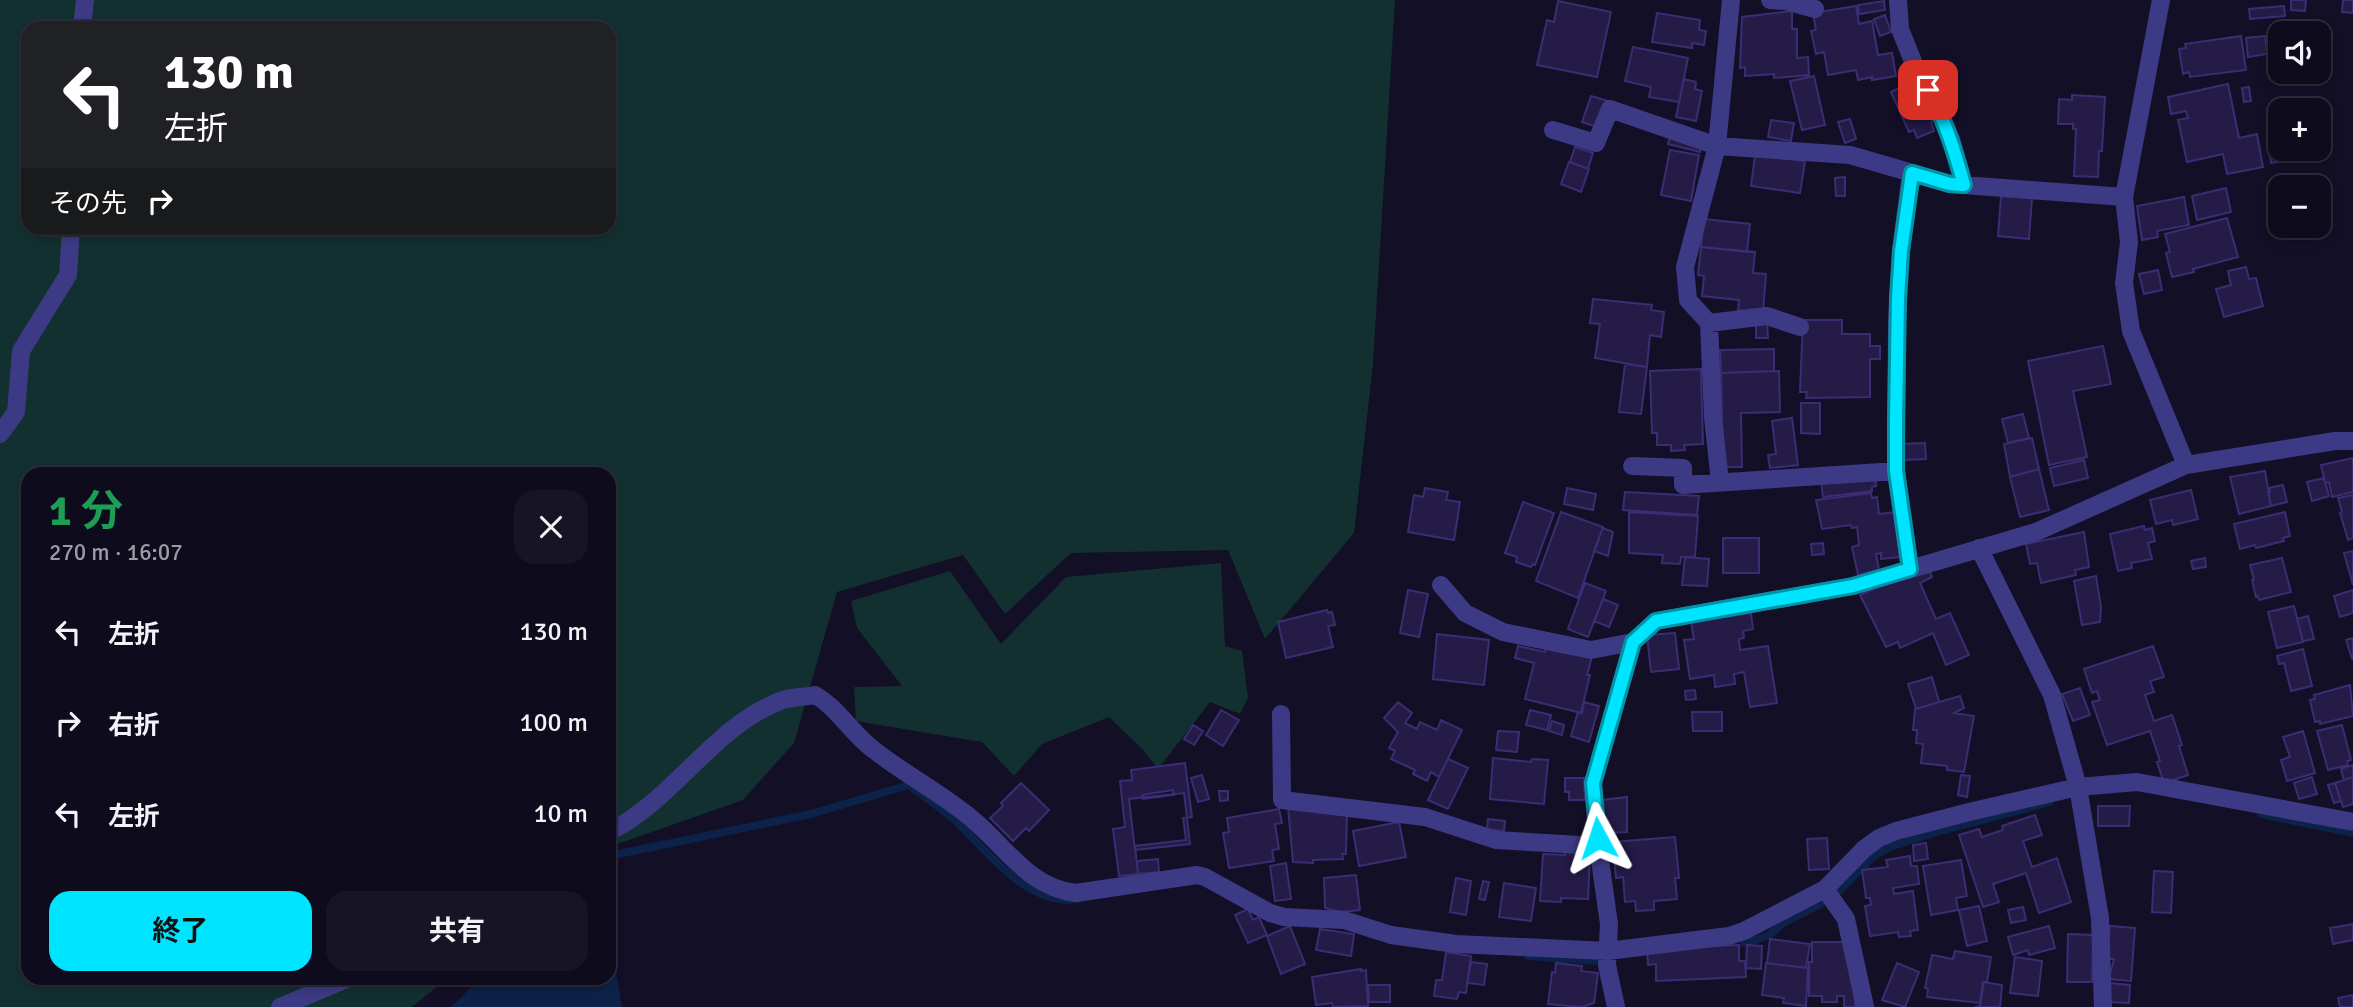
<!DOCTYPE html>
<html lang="ja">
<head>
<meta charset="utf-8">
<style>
	body { margin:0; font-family:Signika,"Noto Sans JP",sans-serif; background:#171425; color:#f1f3f6; height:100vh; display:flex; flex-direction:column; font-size:26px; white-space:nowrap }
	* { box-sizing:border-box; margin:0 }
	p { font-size:23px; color:#9b9ba3 }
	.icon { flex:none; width:38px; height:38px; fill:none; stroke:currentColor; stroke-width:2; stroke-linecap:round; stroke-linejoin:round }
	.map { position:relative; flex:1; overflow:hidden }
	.details { position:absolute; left:21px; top:467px; width:595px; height:518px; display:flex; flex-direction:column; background:#0e0b1c; border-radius:21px; box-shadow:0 4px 10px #0003,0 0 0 2px #2e2b3b }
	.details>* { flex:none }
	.hud { position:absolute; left:21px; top:21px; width:595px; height:214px; border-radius:21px; box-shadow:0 4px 10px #0003,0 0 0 2px #2e2b3b; background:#202124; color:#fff; overflow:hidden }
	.fabs { position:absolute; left:2268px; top:21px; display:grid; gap:14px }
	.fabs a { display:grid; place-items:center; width:63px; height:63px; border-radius:14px; background:#0e0b1c; box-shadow:0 4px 10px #0003,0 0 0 2px #2e2b3b; font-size:35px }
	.pin { position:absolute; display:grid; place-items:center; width:60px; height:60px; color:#fff; margin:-30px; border-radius:14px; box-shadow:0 4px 10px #0006 }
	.me { position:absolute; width:77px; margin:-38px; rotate:355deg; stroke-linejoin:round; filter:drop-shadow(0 0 5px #0008) }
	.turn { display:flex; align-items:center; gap:24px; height:147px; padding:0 28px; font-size:32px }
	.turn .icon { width:91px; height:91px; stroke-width:2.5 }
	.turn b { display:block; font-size:49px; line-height:60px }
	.then { display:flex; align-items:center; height:66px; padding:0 28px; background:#0003; gap:14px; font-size:26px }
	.round { display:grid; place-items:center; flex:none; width:74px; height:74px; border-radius:21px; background:#171425 }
	.head { display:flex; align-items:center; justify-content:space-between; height:119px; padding:0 28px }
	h1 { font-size:42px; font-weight:700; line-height:52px; color:#1e9e55 }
	.button { display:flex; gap:14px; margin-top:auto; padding:14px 28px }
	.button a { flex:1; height:80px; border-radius:21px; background:#00e5ff; color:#111; font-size:28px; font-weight:700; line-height:80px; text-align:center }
	.button a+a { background:#171425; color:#f1f3f6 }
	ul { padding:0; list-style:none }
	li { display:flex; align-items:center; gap:21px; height:91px; padding:0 28px }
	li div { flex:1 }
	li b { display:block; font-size:26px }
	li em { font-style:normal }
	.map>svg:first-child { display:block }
	.green { fill:#12302f; fill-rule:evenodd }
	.water { fill:#0c2248 }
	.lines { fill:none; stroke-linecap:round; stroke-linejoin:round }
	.stream { stroke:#0c2248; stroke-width:8 }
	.building { fill:#241b47; stroke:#3b2d73; stroke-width:2; fill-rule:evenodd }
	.street { stroke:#3d3a85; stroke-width:18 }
	.route-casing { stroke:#0095a6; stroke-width:18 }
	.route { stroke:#00e5ff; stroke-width:12 }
</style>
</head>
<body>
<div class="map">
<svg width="2353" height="1007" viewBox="0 0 2353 1007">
	<rect width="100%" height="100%" fill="#130f26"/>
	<path class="green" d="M0,0H1395L1373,364L1354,533L1265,639L1228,550L1071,553L1005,614L963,555L837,592L794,743L743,800L609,847V474H28V978H448L412,1007H0ZM28,28H609V228H28Z
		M1221,563L1225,646L1242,651L1248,698L1240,714L1210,702L1158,769L1143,750L1109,717L1042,744L1014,776L982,742L856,721L854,687L902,686L857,628L851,601L950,571L1001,644L1066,577Z"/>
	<path class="water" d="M609,930L622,1007H450L460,999L478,978H609Z"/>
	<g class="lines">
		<path class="stream" d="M2261,814L2353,833
			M609,859L614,855L811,814L909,785C925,797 941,808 956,821C990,853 1027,907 1079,899
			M1744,943L1768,936L1783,923L1819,905L1841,889L1874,856L1890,847L1933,833L2050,802
			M1528,956L1596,961"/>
	</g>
	<path class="building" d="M2291,0H2306L2305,11L2291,10Z
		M2343,0H2353V13L2342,12Z
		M1558,1L1611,12L1597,77L1537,65L1547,20L1554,22Z
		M1884,1L1885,10L1859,14L1858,5Z
		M1856,6L1859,24L1872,21L1878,55L1892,53L1896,76L1872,80V77L1858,80L1856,70L1828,75L1824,52L1816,54L1811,31L1816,30L1813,13Z
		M2284,6L2285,16L2250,19L2249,9Z
		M1792,11V29H1797V58L1808,57L1809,75L1774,78V74L1745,76V67L1740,68L1742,17Z
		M1657,13L1700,20L1699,30L1706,31L1704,45L1692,43V48L1652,42Z
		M1885,15L1891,32L1880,36L1874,19Z
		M2241,36L2246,70L2190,77L2189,72L2183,74L2179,49L2186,48L2185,44Z
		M2265,36L2267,54L2248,57L2246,38Z
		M1633,47L1688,58L1679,102L1649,97L1651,87L1625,81Z
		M1814,76L1825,125L1802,130L1790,81Z
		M1910,76L1915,80L1933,121L1931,122L1934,131L1917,138L1914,130L1909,132L1891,92L1903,86L1901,80Z
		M1684,79L1696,82L1695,89L1702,91L1696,121L1676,117Z
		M2228,84L2239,138L2257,134L2263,167L2227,174L2223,154L2187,162L2178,120L2188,118L2186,111L2171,114L2168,97Z
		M2249,87L2251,101L2244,102L2242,88Z
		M2072,95L2105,97L2102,151H2099L2098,177L2074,176L2076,129H2073V124H2058L2059,99L2072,100Z
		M1591,96L1608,101L1600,128L1582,122Z
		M1850,119L1856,139L1845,143L1838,122Z
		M1771,120L1794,123L1791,141L1768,137Z
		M2280,132V149H2285L2286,161L2271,163L2267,133Z
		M1671,133L1702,142L1700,152L1668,144Z
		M1575,147L1593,153L1588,169L1570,162Z
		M1670,150L1699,155L1691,201L1661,195Z
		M1755,155L1805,161L1800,193L1751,186Z
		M1569,162L1589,169L1581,192L1561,184Z
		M1845,177V196H1836L1835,178Z
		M2226,188L2231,212L2197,220L2192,196Z
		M2001,196L2032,198L2029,239L1998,236Z
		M2184,197L2189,225L2157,231L2158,237L2142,240L2137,206Z
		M2227,218L2238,257L2193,269L2194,272L2172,277L2166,253L2170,252L2165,234Z
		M1704,219L1750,224L1747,252L1701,247Z
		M1701,247L1755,252L1753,273L1766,274L1763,313L1738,310L1739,300L1702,296L1704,276L1698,275Z
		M2246,267L2249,279L2256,278L2263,306L2224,317L2216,289L2231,285L2228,271Z
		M2158,270L2162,290L2144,294L2139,274Z
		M1593,299L1652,305L1651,310L1664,312L1661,337L1650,335L1647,367L1595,358L1600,324L1590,323Z
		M1803,320H1842V334H1870V346H1880V359H1870V397L1806,398L1807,392H1800Z
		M1767,321L1768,338H1756V322Z
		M2103,346L2111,384L2073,391L2087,457L2049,465L2028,361Z
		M1774,349V371L1721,373L1720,350Z
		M1625,364L1647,367L1641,414L1619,412Z
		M1701,369L1703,444L1684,445L1685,450L1671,451V445H1657V433H1652L1650,371Z
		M1779,371L1780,412L1741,413L1742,467H1723L1721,373Z
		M1801,403H1820V434L1801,433Z
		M2023,414L2029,438L2008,443L2002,419Z
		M1792,418L1798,465L1770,468L1768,455L1776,454L1772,421Z
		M2032,438L2039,469L2010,477L2004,444Z
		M1925,443L1926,459L1903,460L1902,444Z
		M2353,458V492L2332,497L2329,482L2325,483L2321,465Z
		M2084,460L2088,478L2054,486L2050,468Z
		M2039,469L2049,510L2020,517L2010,477Z
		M2265,471L2271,506L2239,514L2230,477Z
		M1875,475L1876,486L1872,487V491L1823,497L1821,481Z
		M2324,478L2329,496L2312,501L2307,482Z
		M2283,485L2287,502L2271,506L2268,492H2270L2269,488Z
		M1425,488L1448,492L1446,500L1460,502L1454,540L1408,532L1414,495L1423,497Z
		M1567,488L1596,494L1593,510L1564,504Z
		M2191,490L2198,519L2173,525L2172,520L2156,524L2150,500Z
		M1625,492L1699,496L1697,515L1623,510Z
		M1871,493L1872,498L1877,497L1879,514L1895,512L1900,557L1881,559V553L1876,554L1879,570L1858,575L1852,547L1859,545L1857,527L1852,528L1851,525L1822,529L1816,500Z
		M2353,495V538L2348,540L2340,513L2342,512L2338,498Z
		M1523,502L1554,513L1535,565L1533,564L1531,567L1516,562L1517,557L1505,553Z
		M1561,512L1603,527L1578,598L1536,581Z
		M1629,512L1698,516L1695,557H1681L1680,564L1662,563L1663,555L1629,553Z
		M2285,512L2290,536L2283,538L2284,541L2256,548L2255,545L2240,549L2234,524Z
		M2144,526L2145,530L2152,528L2155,541L2148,543L2152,559L2131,563L2132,568L2118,571L2110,534Z
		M1603,528L1613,532L1608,556L1594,551Z
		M2084,532L2089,567L2075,570L2076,575L2041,583L2037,563L2030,564L2026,544Z
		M1723,538H1759V573H1723Z
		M1823,543L1824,554L1812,555L1811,544Z
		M2353,551V585L2344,553Z
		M1685,557L1709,559L1707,586L1682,585Z
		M2205,558L2206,567L2193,569L2191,561Z
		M2282,558L2291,592L2259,600L2258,596L2256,597L2252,580H2254L2250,565Z
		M1927,566L1932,577L1920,583L1936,619L1950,613L1969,655L1946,665L1933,633L1900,648L1898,642L1886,647L1860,595Z
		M2096,576L2101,607L2100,622L2082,625L2074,581Z
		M1585,583L1606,591L1588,637L1568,629Z
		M1408,590L1428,594L1419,637L1400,633Z
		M2353,590V613L2340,617L2334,596Z
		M1603,599L1618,605L1609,627L1594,621Z
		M2294,606L2303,642L2277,648L2268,612Z
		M1327,610L1328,613L1332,612L1335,625L1328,626L1333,647L1286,658L1278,622Z
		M1751,613L1753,629L1743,631L1744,638L1739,639L1740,650L1768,646L1777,703L1750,707L1744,672L1734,674L1735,684L1715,687L1714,675L1690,679L1684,640L1694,639L1691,622Z
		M2308,616L2314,639L2303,641L2297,619Z
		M1675,633L1679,669L1651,672L1647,635Z
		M1437,634L1489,640L1484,685L1433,679Z
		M2353,638V659H2352L2346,640Z
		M1518,646L1545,652L1546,646L1592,657L1587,675H1590L1581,713L1525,699L1534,663L1515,658Z
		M2153,646L2164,677L2150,681L2154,692L2145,695L2154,721L2172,715L2182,745L2179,746L2188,775L2164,783L2157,762L2160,761L2150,731L2107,745L2092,702L2100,700L2097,691L2092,693L2084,669Z
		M2303,649L2312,686L2291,691L2284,663L2279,664L2277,656Z
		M1932,677L1939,702L1916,709L1908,684Z
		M2350,685L2353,716L2320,724V721L2315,722L2310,700L2315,699L2314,695Z
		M2080,688L2090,715L2073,721L2062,694Z
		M1695,690L1696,699L1686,700L1685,691Z
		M1960,696L1964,708L1954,713L1974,716L1964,772L1947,770V766L1921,763L1923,744L1916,743L1917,730H1913L1915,709Z
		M1398,702L1412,713L1405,723L1417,729L1420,722L1437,730L1441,720L1462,730L1439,777L1431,772L1427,781L1413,774L1415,770L1391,759L1395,751L1389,748L1398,732L1384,718Z
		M1584,702L1599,706L1589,742L1571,736L1578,712L1582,713Z
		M1221,710L1239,720L1223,746L1206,735Z
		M1530,710L1551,715L1547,730L1526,725Z
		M1692,712H1722V731H1693Z
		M1552,721L1564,725L1562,735L1549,731Z
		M1193,725L1203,731L1194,745L1184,739Z
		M2342,725L2351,760L2347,761L2348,765L2328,770L2317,731Z
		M1498,731L1519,732L1517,752L1496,750Z
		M2303,731L2315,773L2287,781L2281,760L2290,757L2283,737Z
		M1493,758L1531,762L1532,759L1548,760L1544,804L1490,799Z
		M1448,759L1468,768L1448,809L1428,800Z
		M1185,763L1192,817L1183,818L1186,840L1135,846L1138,874L1119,876L1113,829L1125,827L1120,781L1132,780L1131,770ZM1173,790L1174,795L1143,799L1142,795Z
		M2353,765V777L2344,780L2341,769Z
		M1202,775L1209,799L1198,802L1191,778Z
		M1961,775L1970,776L1967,797L1958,795Z
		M2312,777L2317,794L2299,799L2294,783Z
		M2353,777V804L2343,807L2335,783Z
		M1565,778H1584L1585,800H1569V792H1565Z
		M1021,783L1049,810L1029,831L1026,828L1013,841L990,818L1003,806L1001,803Z
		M2335,783L2341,801L2334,803L2328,785Z
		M1219,791H1228V800L1220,801Z
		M1184,793L1190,844L1135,850L1129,799Z
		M1627,797V832L1605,833L1603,800Z
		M2098,806H2130L2129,826H2098Z
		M1288,807L1347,812L1346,854H1342L1343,859L1313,860V863L1293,862Z
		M1279,809L1282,823L1275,824L1279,849L1272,850L1274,861L1229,868L1223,833L1229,832L1227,818Z
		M2035,815L2042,835L2023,841L2032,867L2057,858L2071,902L2039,913L2026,873L1993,884L1999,902L1983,907L1959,835L1979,829L1982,837L2003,830L2002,826Z
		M1488,819L1505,821L1504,831L1487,829Z
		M1399,822L1406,857L1359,866L1353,831Z
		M1675,837L1679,878H1675L1677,899L1654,901V910L1636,911L1635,901L1625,902L1623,877L1616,878L1613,842Z
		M1827,838L1829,869L1809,870L1807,839Z
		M1926,843L1928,859L1914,861L1913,845Z
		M1565,852L1590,854L1588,899L1561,898V902L1540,901L1543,854L1565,855Z
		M1910,856L1911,866H1917L1919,884L1893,888L1894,894L1913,891L1918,930L1910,931L1911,936L1899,937L1898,932L1870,936L1865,906L1871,905L1870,898H1866L1862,870L1888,867L1886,860Z
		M1158,859L1159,872L1138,874L1137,861Z
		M1961,860L1967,896L1956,898L1958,910L1931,915L1923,866Z
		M1286,863L1291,899L1275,901L1270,866Z
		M2154,871L2173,872L2171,913L2152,912Z
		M1356,875L1360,910L1341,912L1325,908L1324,878Z
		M1456,878L1471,881L1466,915L1450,912Z
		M1483,881L1489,882L1485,900L1479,899Z
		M1504,883L1536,888L1531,921L1499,917Z
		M1979,906L1987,941L1967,946L1959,910Z
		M2023,907L2026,920L2011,923L2008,910Z
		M1248,909L1253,920L1259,917L1267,935L1248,943L1235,915Z
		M2353,924V940L2333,944L2330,928Z
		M1290,926L1305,964L1281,974L1267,936Z
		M2049,926L2055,948L2029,955L2028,950L2013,955L2008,937Z
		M2110,926L2135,928L2131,981L2109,979L2114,959H2107Z
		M1320,929L1354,934L1351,956L1316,950Z
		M2068,934L2093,935L2092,982H2067Z
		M1770,939L1810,944L1806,968L1767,963Z
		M1812,942H1848L1855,979V1007H1844V996H1837V1002H1822V996H1809V962H1812Z
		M1739,945V961H1745L1746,977L1656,981V964L1648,965L1647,949Z
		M1747,945L1762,946L1761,969L1746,968Z
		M1955,951L1991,957L1987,982H1983L1980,1003L1927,997L1928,989L1925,988L1932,955L1953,959Z
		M1446,952L1471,956L1466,993L1459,992L1457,999L1434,996L1436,980H1442Z
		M2015,957L2042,961L2038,996L2010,993Z
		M1471,962L1487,964L1484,985L1467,983Z
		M1556,963L1582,966L1581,971L1598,973L1594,1003L1582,1007L1548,1004L1552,972L1555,973Z
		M1766,963L1808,968L1806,1006L1783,1003L1784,998L1762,995Z
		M1897,963L1919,972L1905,1007L1882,1000Z
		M1361,969V971L1366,970L1368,1006L1333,1007L1332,1003L1316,1005L1312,977Z
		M1984,982L2002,985L2000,1007H1975L1980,1006Z
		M2110,983L2130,985L2129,1003L2108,1002Z
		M1368,985H1390V1002H1369Z
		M2353,995V1007H2340L2338,998Z"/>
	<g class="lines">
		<path class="street" d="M1731,0L1717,146L1685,267L1688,300L1709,323L1767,316L1800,327
			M1770,0L1786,1L1815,9
			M1898,0L1900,29L1918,74L1937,106L1951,139L1964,185
			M2161,0L2124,197L2129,242L2124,283L2131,331L2186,465
			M82,28L85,0
			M1553,130L1596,143L1610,109L1717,146L1850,155L1950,184L2124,197
			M1709,323L1713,417L1720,482
			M0,434L16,412L21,351L68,275L71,228
			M1632,466L1683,468V485L1896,471
			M1979,548L2052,695L2078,787L2100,918L2103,1007
			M1910,569L1896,471L1897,322L1901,251L1911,173
			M1441,585L1465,613L1503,632L1591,650L1633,642
			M1281,714L1282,800L1425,817L1496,840L1598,846
			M609,832C673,801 716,723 783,700C793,697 805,697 815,695C838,708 853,735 874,750C903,773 937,791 966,814C1003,842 1027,888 1076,893L1197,875L1205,877L1270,913L1284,917L1344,920L1391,935L1456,944L1608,951L1729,936L1744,931L1825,889L1864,849L1879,838L1896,831L1969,812L2078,787L2137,782L2353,822
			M1825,889L1846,919L1865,1007
			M280,1007L349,978
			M1616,1007L1607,965L1609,924L1598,846L1593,783L1633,642L1656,621L1853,586L2036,532L2186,465L2335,441H2353"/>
	</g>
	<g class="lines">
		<defs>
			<path id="route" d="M1598,838L1593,783L1633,642L1656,621L1853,586L1910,569L1896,471V421L1898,298L1901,251L1912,173L1950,184L1964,185C1955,152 1945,120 1928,90"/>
		</defs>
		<use href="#route" class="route-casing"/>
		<use href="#route" class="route"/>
	</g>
</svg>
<div class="fabs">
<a><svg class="icon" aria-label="sound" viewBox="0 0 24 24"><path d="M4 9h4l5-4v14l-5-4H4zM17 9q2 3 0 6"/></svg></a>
<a>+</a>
<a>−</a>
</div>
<div class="pin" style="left:1928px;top:90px;background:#d93025"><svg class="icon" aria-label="arrive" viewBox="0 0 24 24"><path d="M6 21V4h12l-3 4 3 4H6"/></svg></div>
<svg class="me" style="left:1598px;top:838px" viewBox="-20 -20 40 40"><path d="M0-17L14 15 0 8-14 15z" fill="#00e5ff" stroke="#fff" stroke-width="4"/></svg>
<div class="hud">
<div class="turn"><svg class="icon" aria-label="left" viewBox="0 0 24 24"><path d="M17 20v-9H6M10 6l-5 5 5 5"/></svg><div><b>130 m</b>左折</div></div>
<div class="then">その先<svg class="icon" aria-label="right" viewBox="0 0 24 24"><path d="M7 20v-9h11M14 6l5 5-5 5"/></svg></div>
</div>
<section class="details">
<div class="head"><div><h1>1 分</h1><p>270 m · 16:07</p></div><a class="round"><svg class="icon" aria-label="close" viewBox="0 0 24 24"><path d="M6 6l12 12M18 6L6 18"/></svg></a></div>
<ul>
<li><svg class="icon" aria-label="left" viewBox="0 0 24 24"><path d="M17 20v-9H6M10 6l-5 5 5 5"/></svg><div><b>左折</b></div><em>130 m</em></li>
<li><svg class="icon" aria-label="right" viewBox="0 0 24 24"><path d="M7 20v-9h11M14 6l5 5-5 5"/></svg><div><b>右折</b></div><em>100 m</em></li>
<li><svg class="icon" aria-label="left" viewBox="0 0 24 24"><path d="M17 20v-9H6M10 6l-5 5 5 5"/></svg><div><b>左折</b></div><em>10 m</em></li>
</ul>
<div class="button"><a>終了</a><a>共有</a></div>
</section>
</div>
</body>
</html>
